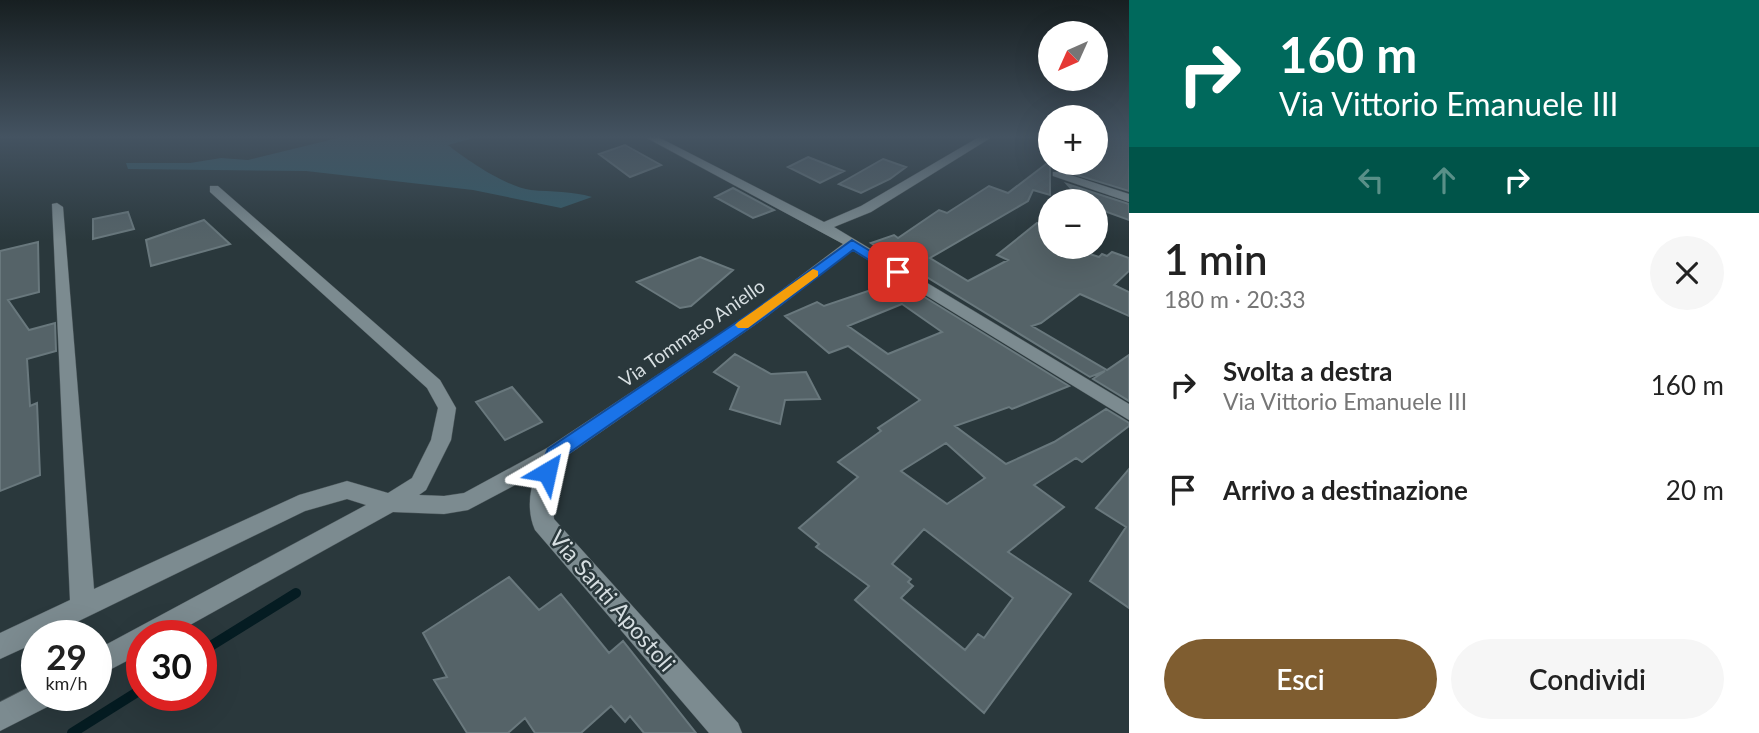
<!DOCTYPE html>
<html lang="it">
<head>
<meta charset="utf-8">
<style>
	body { margin:0; font-family:Lato,sans-serif; background:#f6f6f6; color:#222; height:100vh; display:flex; flex-direction:column; font-size:26px; white-space:nowrap }
	* { box-sizing:border-box; margin:0 }
	p { font-size:23px; color:#767676 }
	.icon { flex:none; width:38px; height:38px; fill:none; stroke:currentColor; stroke-width:2; stroke-linecap:round; stroke-linejoin:round }
	.map { position:relative; flex:1; overflow:hidden }
	.drawer { display:flex; flex-direction:column; background:#fff; width:630px }
	.drawer>* { flex:none }
	.guide { background:#00695c; color:#fff; overflow:hidden }
	.needle { width:46px; rotate:225deg }
	.controls { position:absolute; left:1038px; top:21px; display:grid; gap:14px }
	.controls a { display:grid; place-items:center; width:70px; height:70px; border-radius:50%; background:#fff; box-shadow:0 7px 28px #0002; font-size:35px }
	.speed { position:absolute; left:21px; top:620px; display:flex; gap:14px; font-size:35px; font-weight:700; text-align:center }
	.speed>* { display:grid; place-content:center; width:91px; height:91px; border-radius:50%; background:#fff; box-shadow:0 7px 28px #0002; line-height:1 }
	.speed small { font-size:18px; font-weight:400 }
	.speed .limit { border:10px solid #d22; background:#fff; color:#111 }
	.pin { position:absolute; display:grid; place-items:center; width:60px; height:60px; color:#fff; margin:-30px; border-radius:14px; box-shadow:0 4px 10px #0006 }
	.me { position:absolute; width:77px; margin:-38px; rotate:36deg; stroke-linejoin:round; filter:drop-shadow(0 0 5px #0008) }
	.turn { display:flex; align-items:center; gap:24px; height:147px; padding:0 35px; font-size:32px }
	.turn .icon { width:91px; height:91px; stroke-width:2.5 }
	.turn b { display:block; font-size:49px; line-height:60px }
	.lanes { display:flex; align-items:center; height:66px; padding:0 35px; background:#0003; justify-content:center; gap:35px; direction:ltr }
	.lanes .off { opacity:.35 }
	.round { display:grid; place-items:center; flex:none; width:74px; height:74px; border-radius:37px; background:#f6f6f6 }
	.overview { display:flex; align-items:center; justify-content:space-between; height:119px; padding:0 35px }
	h1 { font-size:42px; font-weight:600; line-height:52px }
	.cta { display:flex; gap:14px; margin-top:auto; padding:14px 35px }
	.cta a { flex:1; height:80px; border-radius:42px; background:#7f5d30; color:#fff; font-size:28px; font-weight:600; line-height:80px; text-align:center }
	.cta a+a { background:#f6f6f6; color:#222 }
	ul { padding:0; list-style:none }
	li { display:flex; align-items:center; gap:21px; height:105px; padding:0 35px }
	li div { flex:1 }
	li b { display:block; font-size:26px }
	li em { font-style:normal }
	main { display:flex; flex:1; min-height:0 }
	.map>svg:first-child { display:block }
	.green { fill:#335b68 }
	.lines { fill:none; stroke-linecap:round; stroke-linejoin:round }
	.stream { stroke:#051c22; stroke-width:10 }
	.building { fill:#556368; stroke:#69787d; stroke-width:2; fill-rule:evenodd }
	.minor-casing { stroke:#495458; stroke-width:1 }
	.minor { fill:#7c8b90; fill-rule:evenodd }
	.route { fill:#1a73e8; stroke:#114b97; stroke-width:2 }
	.slow { fill:#f59e0b }
	.labels { text-anchor:middle; stroke-width:5; stroke-linejoin:round; paint-order:stroke }
	.street-label { font-size:19px; fill:#d6dee1; stroke:#2a383c }
	.near-street-label { font-size:23px; fill:#d6dee1; stroke:#2a383c }
</style>
</head>
<body>
<main>
<div class="map">
<svg width="1129" height="733" viewBox="0 0 1129 733">
	<rect width="100%" height="100%" fill="#2a383c"/>
	<path class="green" d="M342,137H477L448,145C468,161 507,187 531,190C552,192 572,191 592,197L561,208L473,190L306,171L128,169L126,163H190L221,158L248,160Z"/>
	<g class="lines">
		<path class="stream" d="M201,652L296,593
			M72,733L142,689"/>
	</g>
	<path class="building" d="M1096,137H1129V191L1057,169L1053,163H1096Z
		M625,145L661,165L630,177L599,154Z
		M808,157L844,171L820,183L788,167Z
		M883,159L906,167L890,179L861,193L839,184Z
		M1050,161V195L1033,190L1028,201L930,258L968,281L1008,260L997,255L1037,223L1050,228V247H1069L1099,257L1102,254L1107,256L1112,252L1129,258V271L1114,285L1129,292V316L1080,294L1041,323L1032,326L1107,370L1129,355V401L1093,379L1105,371L1090,377L871,243L894,235L898,238L939,210L947,213L989,186L1008,193Z
		M1067,184L1129,204V220L1096,208V201H1082Z
		M733,188L774,210L753,218L715,197Z
		M128,212L134,229L93,239V219Z
		M204,220L230,244L151,266L146,240Z
		M38,242L39,292L8,300L29,330L55,323L56,351L27,359L30,406L37,403L40,475L0,491V251Z
		M700,257L733,270L691,306L680,308L637,282Z
		M887,274L1069,386L1012,409L1009,407L955,426L1006,464L1054,442L1106,409L1129,423V426L1082,462L1076,458L1034,485L1064,507L1008,552L1071,594L984,713L855,600L869,586L816,547L819,544L799,528L858,477L838,462L881,431L878,428L920,400L848,346L829,353L785,316L817,302L824,306L883,286L873,280ZM902,304L942,332L888,354L848,326ZM946,443L985,478L947,504L901,471ZM924,529L1013,598L984,638L978,634L965,650L901,598L913,586L908,582L911,579L892,564Z
		M735,354L771,374L806,372L820,399L785,400L780,424L730,409L739,387L714,372Z
		M512,387L542,422L505,440L476,402Z
		M1129,469V608L1090,581L1126,527L1096,508Z
		M509,577L539,610L561,594L609,653L623,641L696,733H644L630,716L625,722L611,706L581,733H535L525,718L508,733H467L434,680L447,677L423,633Z"/>
	<g class="lines">
		<defs>
			<path id="minor" d="M645,137H658L824,222L861,206L979,137H992L871,212L834,227L1129,404V420L852,250L766,317L562,459L551,490L554,519L738,723L742,733H709L535,530C527,512 529,491 536,474L468,510L444,514L393,512L172,635H142V653L96,677V650L366,505L347,499L305,511L50,635H37V642L0,659V633L70,600L52,204L57,203L63,207L94,589L299,495L347,481L388,493L412,478L431,440L438,408L427,388L210,192V186H218L440,380L456,408L451,440L426,490L419,495L444,496L464,493L547,448L754,311L843,244Z
				M1053,172H1061L1129,194V202L1053,176Z
				M37,683V695H55L51,705L0,731V702Z"/>
		</defs>
		<use href="#minor" class="minor-casing"/>
		<use href="#minor" class="minor"/>
	</g>
	<linearGradient id="sky" x2="0" y2="1"><stop stop-color="#171f21"/><stop offset="0.57" stop-color="#445361"/><stop offset="1" stop-color="#445361" stop-opacity="0"/></linearGradient>
	<rect width="1129" height="240" fill="url(#sky)"/>
	<path class="route" d="M852,240L905,272L898,276L893,275L853,250L765,317L562,458L554,477L547,479L541,477L538,472L548,449L755,310Z"/>
	<path class="slow" d="M813,269L818,271V276L748,328H738L735,325L738,322Z"/>
	<g class="labels">
		<g class="street-label">
			<text transform="translate(692 333) rotate(-35)" y="7">Via Tommaso Aniello</text>
		</g>
		<g class="near-street-label">
			<text transform="translate(612 601) rotate(49)" y="8">Via Santi Apostoli</text>
		</g>
	</g>
</svg>
<div class="controls">
<a><svg class="needle" viewBox="-14 -14 28 28"><path d="M0-13l5 13h-10z" fill="#e53935"/><path d="M0 13l5-13h-10z" fill="#767676"/></svg></a>
<a>+</a>
<a>−</a>
</div>
<div class="speed"><div>29<small>km/h</small></div><div class="limit">30</div></div>
<div class="pin" style="left:898px;top:272px;background:#d93025"><svg class="icon" aria-label="arrive" viewBox="0 0 24 24"><path d="M6 21V4h12l-3 4 3 4H6"/></svg></div>
<svg class="me" style="left:547px;top:472px" viewBox="-20 -20 40 40"><path d="M0-17L14 15 0 8-14 15z" fill="#1a73e8" stroke="#fff" stroke-width="4"/></svg>
</div>
<section class="drawer">
<div class="guide">
<div class="turn"><svg class="icon" aria-label="right" viewBox="0 0 24 24"><path d="M7 20v-9h11M14 6l5 5-5 5"/></svg><div><b>160 m</b>Via Vittorio Emanuele III</div></div>
<div class="lanes"><svg class="icon off" aria-label="left" viewBox="0 0 24 24"><path d="M17 20v-9H6M10 6l-5 5 5 5"/></svg><svg class="icon off" aria-label="ahead" viewBox="0 0 24 24"><path d="M12 20V5M6 11l6-6 6 6"/></svg><svg class="icon" aria-label="right" viewBox="0 0 24 24"><path d="M7 20v-9h11M14 6l5 5-5 5"/></svg></div>
</div>
<div class="overview"><div><h1>1 min</h1><p>180 m · 20:33</p></div><a class="round"><svg class="icon" aria-label="close" viewBox="0 0 24 24"><path d="M6 6l12 12M18 6L6 18"/></svg></a></div>
<ul>
<li><svg class="icon" aria-label="right" viewBox="0 0 24 24"><path d="M7 20v-9h11M14 6l5 5-5 5"/></svg><div><b>Svolta a destra</b><p>Via Vittorio Emanuele III</p></div><em>160 m</em></li>
<li><svg class="icon" aria-label="arrive" viewBox="0 0 24 24"><path d="M6 21V4h12l-3 4 3 4H6"/></svg><div><b>Arrivo a destinazione</b></div><em>20 m</em></li>
</ul>
<div class="cta"><a>Esci</a><a>Condividi</a></div>
</section>
</main>
</body>
</html>
